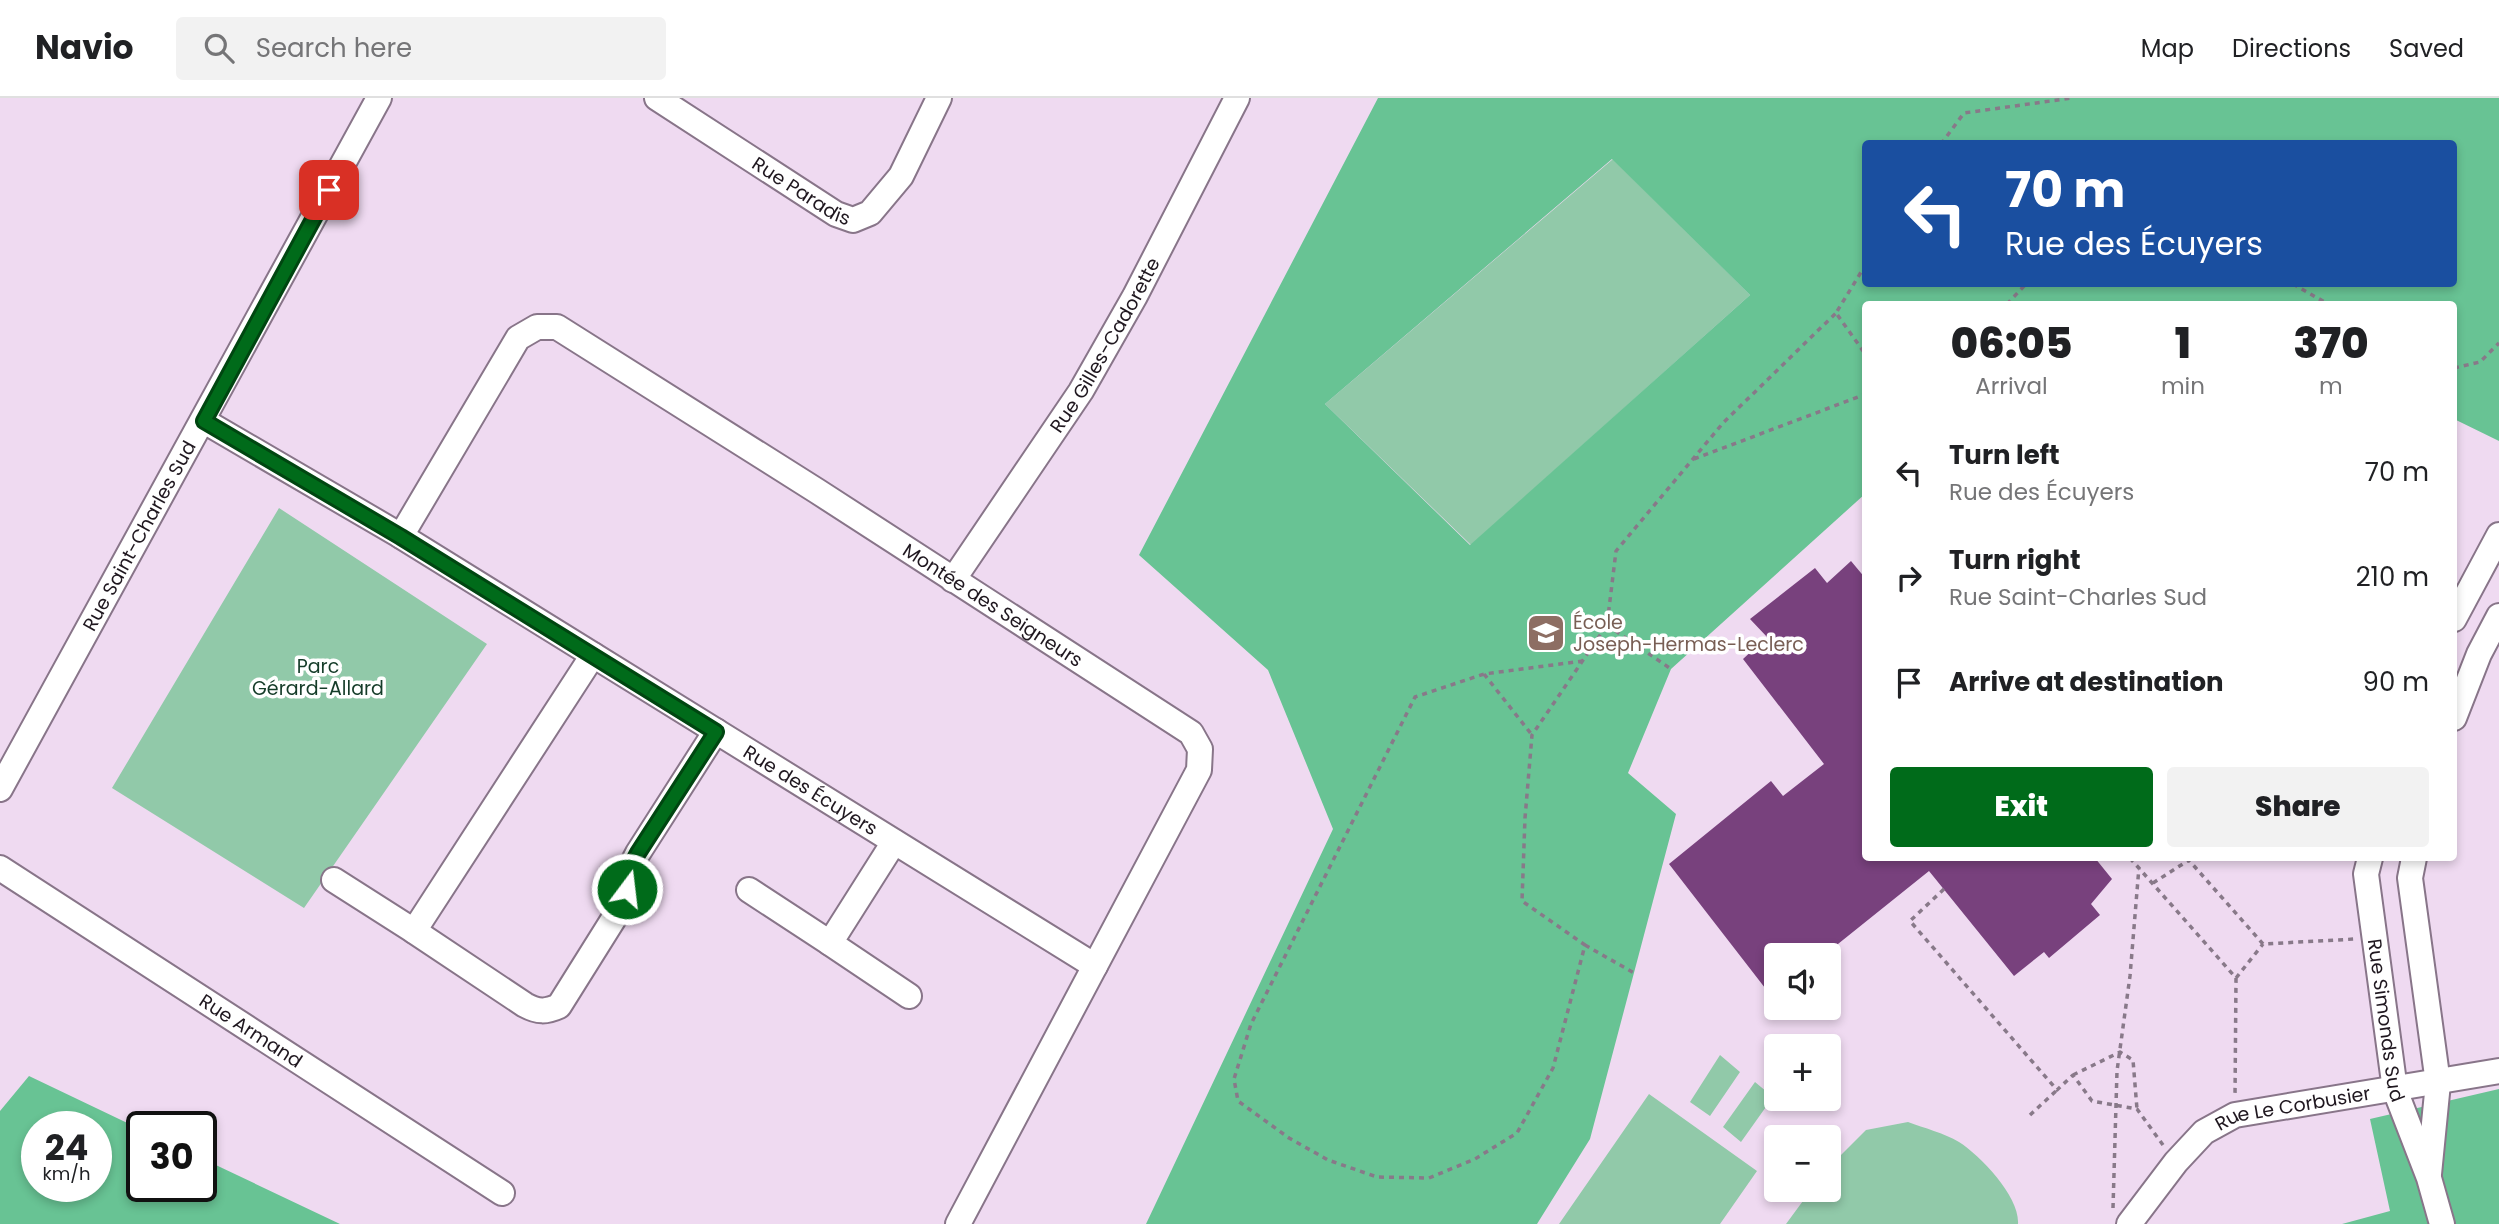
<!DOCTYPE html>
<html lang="en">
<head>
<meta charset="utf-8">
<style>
	body { margin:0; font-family:Poppins,sans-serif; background:#f2f2f2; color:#202124; height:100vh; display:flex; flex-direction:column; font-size:26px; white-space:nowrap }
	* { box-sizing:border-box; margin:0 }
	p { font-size:23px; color:#757577 }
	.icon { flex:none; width:38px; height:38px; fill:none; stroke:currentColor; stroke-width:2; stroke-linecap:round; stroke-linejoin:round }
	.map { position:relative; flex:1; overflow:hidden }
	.sheet { position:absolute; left:1862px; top:203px; width:595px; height:560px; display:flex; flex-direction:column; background:#fff; border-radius:7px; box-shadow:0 4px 10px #0003 }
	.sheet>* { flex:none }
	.guide { position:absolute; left:1862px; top:42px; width:595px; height:147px; border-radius:7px; box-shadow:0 4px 10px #0003; background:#1a4fa0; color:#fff; overflow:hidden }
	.fabs { position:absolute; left:1764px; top:845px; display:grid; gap:14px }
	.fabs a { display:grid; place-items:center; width:77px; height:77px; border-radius:7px; background:#fff; box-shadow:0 4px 10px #0003; font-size:35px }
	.speed { position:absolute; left:21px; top:1013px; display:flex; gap:14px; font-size:35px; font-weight:700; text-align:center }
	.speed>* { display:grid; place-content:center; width:91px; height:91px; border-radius:50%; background:#fff; box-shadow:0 4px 10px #0003; line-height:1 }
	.speed small { font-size:18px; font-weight:400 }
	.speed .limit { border:4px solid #111; border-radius:10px; background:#fff; color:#111 }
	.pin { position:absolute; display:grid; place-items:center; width:60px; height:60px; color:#fff; margin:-30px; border-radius:14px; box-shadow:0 4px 10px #0006 }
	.me { position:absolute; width:77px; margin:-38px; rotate:15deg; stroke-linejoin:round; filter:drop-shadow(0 0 5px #0008) }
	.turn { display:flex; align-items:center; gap:24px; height:147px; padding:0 28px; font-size:32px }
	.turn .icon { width:91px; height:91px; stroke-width:2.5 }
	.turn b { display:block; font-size:49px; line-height:60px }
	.eta { display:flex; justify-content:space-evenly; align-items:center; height:119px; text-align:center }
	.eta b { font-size:42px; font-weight:800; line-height:49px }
	.button { display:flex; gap:14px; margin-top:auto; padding:14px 28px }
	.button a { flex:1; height:80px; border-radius:7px; background:#006b1a; color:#fff; font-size:28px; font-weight:800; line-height:80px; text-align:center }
	.button a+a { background:#f2f2f2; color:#202124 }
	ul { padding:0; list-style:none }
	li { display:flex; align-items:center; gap:21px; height:105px; padding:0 28px }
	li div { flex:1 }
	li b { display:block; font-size:26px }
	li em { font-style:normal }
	header { display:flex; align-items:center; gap:42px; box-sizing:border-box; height:98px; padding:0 35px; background:#fff; border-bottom:2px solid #e0e0e0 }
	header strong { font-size:33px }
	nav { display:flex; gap:38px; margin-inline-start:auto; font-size:24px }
	.search { width:490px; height:63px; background:#f2f2f2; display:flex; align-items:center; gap:18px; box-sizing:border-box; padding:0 24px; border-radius:7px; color:#757577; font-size:26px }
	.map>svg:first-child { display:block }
	.green { fill:#91c9a9 }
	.forest { fill:#68c394; fill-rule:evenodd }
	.building { fill:#78417d }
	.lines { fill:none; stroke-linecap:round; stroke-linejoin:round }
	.minor-casing { stroke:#887589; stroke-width:28 }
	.path { stroke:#887989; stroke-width:3.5; stroke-dasharray:5 5; stroke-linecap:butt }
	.minor { stroke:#fff; stroke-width:24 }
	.route-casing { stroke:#004611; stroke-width:18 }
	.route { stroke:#006b1a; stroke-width:12 }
	.labels { text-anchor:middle; stroke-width:7; stroke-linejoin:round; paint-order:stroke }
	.street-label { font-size:19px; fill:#1f171f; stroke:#fff }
	.education-label { font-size:19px; fill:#785e54; stroke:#fff; text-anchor:start }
	.park-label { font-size:19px; fill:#153c29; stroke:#fff }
</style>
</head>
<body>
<header>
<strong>Navio</strong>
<div class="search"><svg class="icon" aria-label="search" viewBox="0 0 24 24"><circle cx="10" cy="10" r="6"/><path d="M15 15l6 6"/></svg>Search here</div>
<nav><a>Map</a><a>Directions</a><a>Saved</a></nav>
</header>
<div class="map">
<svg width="2499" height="1126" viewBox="0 0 2499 1126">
	<rect width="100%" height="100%" fill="#efdaf1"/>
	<path class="green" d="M1613,61L1750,197L1471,447L1325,306Z
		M279,410L487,546L304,810L112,690Z
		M1720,957L1740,974L1710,1018L1690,1004Z
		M1755,984L1773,999L1741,1044L1723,1029Z
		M1649,996L1757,1073L1720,1126H1559Z
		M1908,1024C1924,1030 1944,1035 1959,1044C1981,1058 2020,1099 2018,1126H1786L1811,1092H1829V1069L1866,1032Z"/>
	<path class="forest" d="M1378,0H2499V343L2454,321V206H1866L1865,396L1671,571L1628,675L1676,716L1590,1041L1537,1126H1146L1333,731L1268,572L1139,457ZM1866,46H2454V186H1866ZM1612,61L1750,197L1470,447L1325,306Z
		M29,978L142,1032V1088H201V1060L340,1126H0V1013ZM37,1029H96V1088H37Z
		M2499,991V1126H2342L2390,1113L2370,1021Z"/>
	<path class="building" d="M1851,463L1866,481V760H2095L2112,781L2091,806L2100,817L2049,860L2044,854L2014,878L1929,773L1823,858H1776V895L1772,899L1669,766L1771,683L1783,698L1824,666L1743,561L1767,539L1750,521L1815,470L1827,485Z"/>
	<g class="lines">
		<defs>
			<g id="minor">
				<path id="s1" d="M657,0L836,116L853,122L870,115L901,78L939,0"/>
				<path id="s2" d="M204,323L401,438L1095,868"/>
				<path id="s3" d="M401,438L518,240L537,229H557L817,393L1191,635L1200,651L1199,672L958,1126"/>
				<path id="s4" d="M953,482L1081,293L1135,198L1237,0"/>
				<path d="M2454,521L2499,437"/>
				<path d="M2454,620L2479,556L2499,518"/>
				<path id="s5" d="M0,691L379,0"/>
				<path d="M894,744L830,845L909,898"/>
				<path id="s6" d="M2370,760L2366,776L2395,992L2429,1080L2442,1126"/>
				<path d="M2414,760L2410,780L2438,985L2429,1076"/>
				<path id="s7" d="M0,770L502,1095"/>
				<path d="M334,782L414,833L593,557"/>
				<path d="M749,792L830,845"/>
				<path d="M414,833L525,907C538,914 546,914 559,908L621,809L627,791V776L638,755L716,633"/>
				<path id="s8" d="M2129,1126L2176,1064L2204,1034L2235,1017L2499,973"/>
			</g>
		</defs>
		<use href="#minor" class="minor-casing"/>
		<path class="path" d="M1941,46L1964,15L2072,0
			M1866,166L1836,215L1866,257
			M2293,186L2328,206
			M2007,206L2026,186
			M2454,270L2480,264L2499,245
			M1694,361L1866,296
			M1607,527L1671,571
			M1583,563L1484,576L1415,599L1251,926L1234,981L1238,1003L1289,1040L1328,1062L1377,1079L1429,1080L1475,1061L1517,1035L1553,970L1585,847L1522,803L1525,720L1532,637L1607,527L1616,453L1723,325L1836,215
			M1484,576L1532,637
			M2130,760L2236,880L2235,998
			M2187,760L2263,846L2355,841
			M2153,785L2189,762
			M1944,791L1910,823L2057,992L2073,977L2092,1003L2137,1011L2163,1047
			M1585,847L1634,875
			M2236,880L2263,846
			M2073,977L2120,954L2133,962L2137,1011
			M2030,1017L2057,992
			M2113,1110L2117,973L2130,878L2139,769"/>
		<use href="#minor" class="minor"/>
	</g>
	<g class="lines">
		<defs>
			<path id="route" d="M329,92L204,323L401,439L716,634L638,755L627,776V791"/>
		</defs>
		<use href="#route" class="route-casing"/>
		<use href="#route" class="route"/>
	</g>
	<defs>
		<symbol id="school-square" viewBox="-11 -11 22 22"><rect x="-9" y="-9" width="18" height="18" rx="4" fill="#8d6e63" stroke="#fff"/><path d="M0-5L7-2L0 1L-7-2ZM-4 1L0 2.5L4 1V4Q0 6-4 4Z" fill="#fff"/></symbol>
	</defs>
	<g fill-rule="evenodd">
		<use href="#school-square" x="1524" y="513" width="44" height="44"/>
	</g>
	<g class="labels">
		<g class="street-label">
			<text dy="7" stroke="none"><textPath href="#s1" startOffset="172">Rue Paradis</textPath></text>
			<text dy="7" stroke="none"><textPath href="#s4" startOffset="280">Rue Gilles-Cadorette</textPath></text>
			<text dy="7" stroke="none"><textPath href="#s5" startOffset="289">Rue Saint-Charles Sud</textPath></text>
			<text dy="7" stroke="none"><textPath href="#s3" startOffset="789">Montée des Seigneurs</textPath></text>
			<text dy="7" stroke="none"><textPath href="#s2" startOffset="710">Rue des Écuyers</textPath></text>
			<text dy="7" stroke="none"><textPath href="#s6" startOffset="164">Rue Simonds Sud</textPath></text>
			<text dy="7" stroke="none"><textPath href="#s7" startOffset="299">Rue Armand</textPath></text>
			<text dy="7" stroke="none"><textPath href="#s8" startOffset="212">Rue Le Corbusier</textPath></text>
		</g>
		<g class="education-label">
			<text x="1573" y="531">École<tspan x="1573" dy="22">Joseph-Hermas-Leclerc</tspan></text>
		</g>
		<g class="park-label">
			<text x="318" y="575">Parc<tspan x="318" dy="22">Gérard-Allard</tspan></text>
		</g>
	</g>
</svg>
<div class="fabs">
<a><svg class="icon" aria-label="sound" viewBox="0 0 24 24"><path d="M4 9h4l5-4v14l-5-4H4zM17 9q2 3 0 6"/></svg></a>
<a>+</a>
<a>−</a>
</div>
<div class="speed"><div>24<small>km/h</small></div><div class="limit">30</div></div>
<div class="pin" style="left:329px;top:92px;background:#d93025"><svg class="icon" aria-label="arrive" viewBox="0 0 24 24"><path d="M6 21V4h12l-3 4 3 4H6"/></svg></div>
<svg class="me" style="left:627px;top:791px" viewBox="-20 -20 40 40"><circle r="17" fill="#006b1a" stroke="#fff" stroke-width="3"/><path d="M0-11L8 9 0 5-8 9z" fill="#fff"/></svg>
<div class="guide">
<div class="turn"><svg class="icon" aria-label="left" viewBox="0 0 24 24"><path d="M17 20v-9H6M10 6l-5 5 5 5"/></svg><div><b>70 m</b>Rue des Écuyers</div></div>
</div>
<section class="sheet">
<div class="eta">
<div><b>06:05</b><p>Arrival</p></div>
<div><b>1</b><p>min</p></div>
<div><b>370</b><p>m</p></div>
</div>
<ul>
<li><svg class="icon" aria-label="left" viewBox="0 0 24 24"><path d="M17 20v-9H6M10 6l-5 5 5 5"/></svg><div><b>Turn left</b><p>Rue des Écuyers</p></div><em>70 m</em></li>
<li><svg class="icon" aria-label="right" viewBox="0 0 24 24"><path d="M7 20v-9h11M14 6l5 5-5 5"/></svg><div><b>Turn right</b><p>Rue Saint-Charles Sud</p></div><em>210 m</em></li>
<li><svg class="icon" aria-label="arrive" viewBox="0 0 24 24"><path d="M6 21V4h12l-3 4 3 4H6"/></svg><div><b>Arrive at destination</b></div><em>90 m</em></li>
</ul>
<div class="button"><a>Exit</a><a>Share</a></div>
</section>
</div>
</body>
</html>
